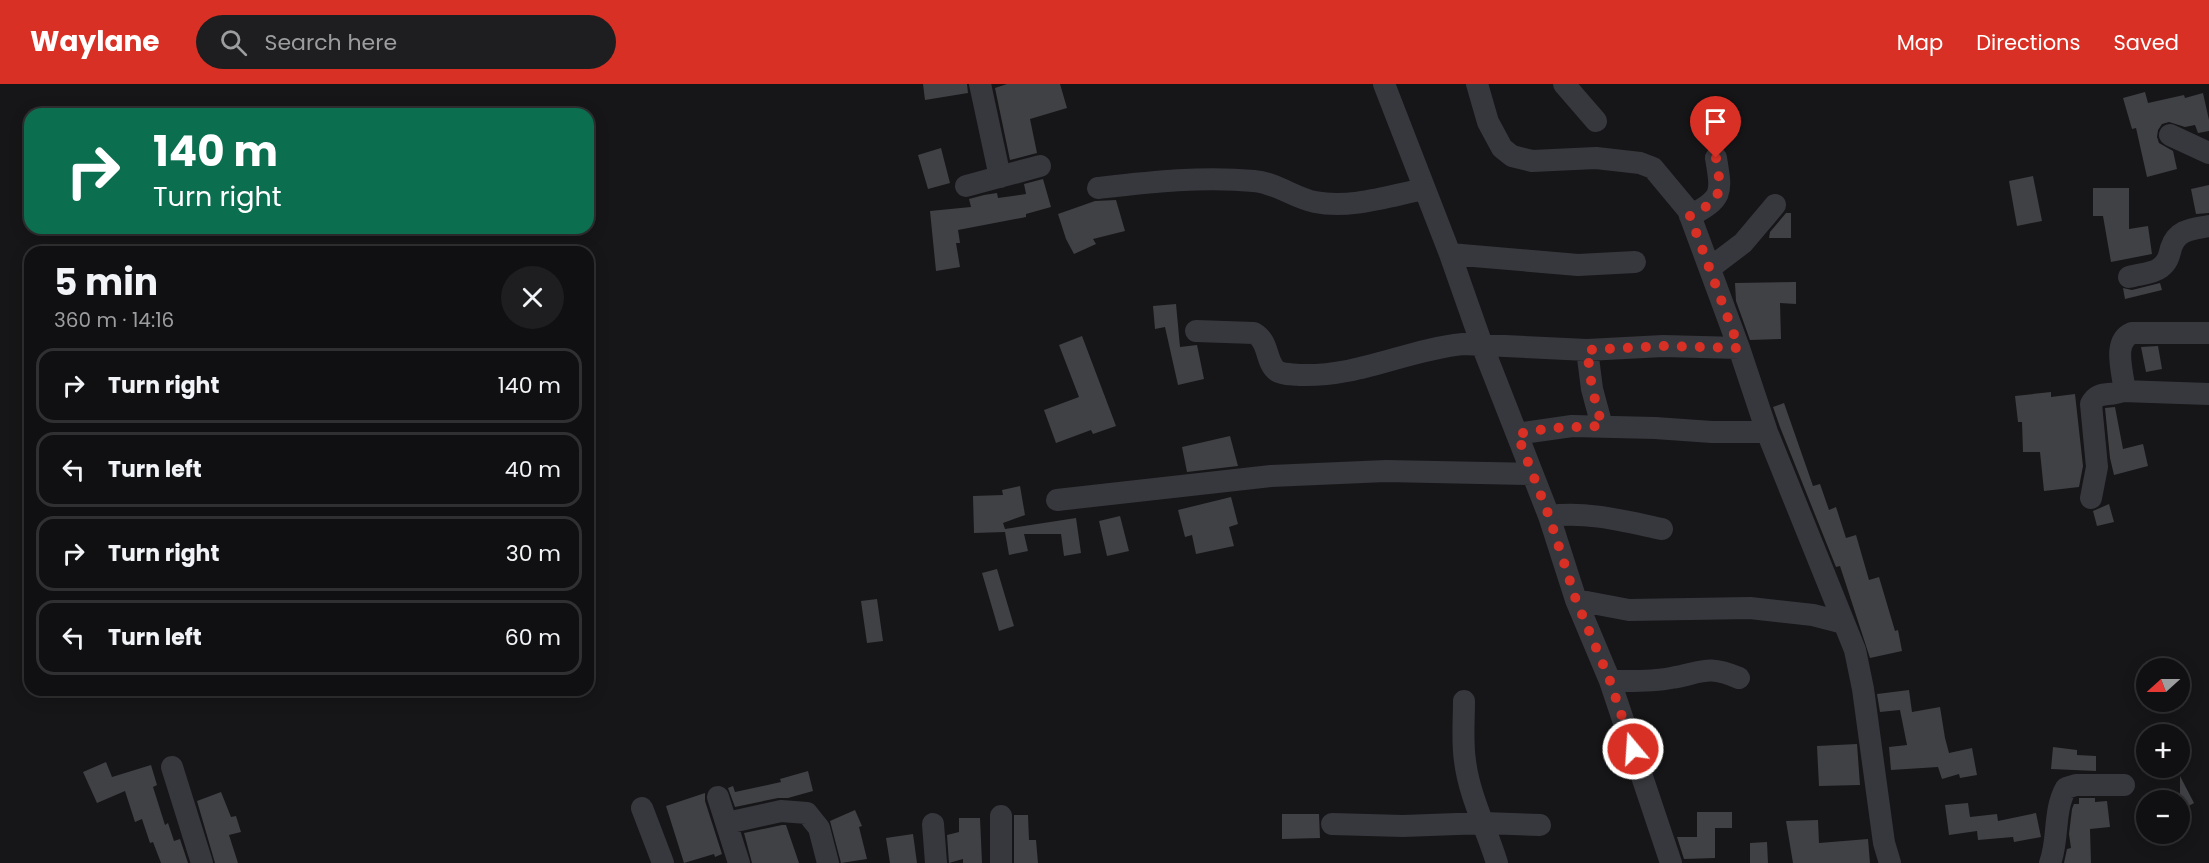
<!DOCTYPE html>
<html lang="en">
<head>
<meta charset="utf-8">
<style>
	body { margin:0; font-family:Poppins,sans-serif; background:#1e1e20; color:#f1f3f6; height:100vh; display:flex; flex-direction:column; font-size:22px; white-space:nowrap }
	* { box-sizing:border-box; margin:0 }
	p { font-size:20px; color:#9c9d9f }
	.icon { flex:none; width:33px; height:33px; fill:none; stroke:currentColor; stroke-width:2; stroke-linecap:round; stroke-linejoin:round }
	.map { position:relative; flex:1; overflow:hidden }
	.details { position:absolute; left:24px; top:162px; width:570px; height:450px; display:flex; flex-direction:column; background:#101012; border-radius:18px; box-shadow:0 3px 15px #0003,0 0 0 2px #303032 }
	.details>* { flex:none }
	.hud { position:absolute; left:24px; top:24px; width:570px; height:126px; border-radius:18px; box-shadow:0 3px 15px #0003,0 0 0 2px #303032; background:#0b6e4f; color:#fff; overflow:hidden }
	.needle { width:39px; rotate:249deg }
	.controls { position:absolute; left:2136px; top:574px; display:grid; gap:12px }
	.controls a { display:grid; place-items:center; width:54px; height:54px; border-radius:50%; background:#101012; box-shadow:0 3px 15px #0003,0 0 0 2px #303032; font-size:30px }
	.pin { position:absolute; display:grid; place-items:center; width:51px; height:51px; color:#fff; margin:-62px -26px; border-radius:50% 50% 50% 0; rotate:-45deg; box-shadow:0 0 6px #0007 }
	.pin .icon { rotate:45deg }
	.me { position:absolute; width:66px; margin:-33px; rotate:342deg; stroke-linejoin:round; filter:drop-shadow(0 0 4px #0008) }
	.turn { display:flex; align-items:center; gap:21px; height:126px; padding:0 30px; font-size:27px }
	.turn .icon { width:78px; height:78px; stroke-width:2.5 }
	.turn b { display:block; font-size:42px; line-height:51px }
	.round { display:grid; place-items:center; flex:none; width:63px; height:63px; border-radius:32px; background:#1e1e20 }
	.overview { display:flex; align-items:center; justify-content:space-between; height:102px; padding:0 30px }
	h1 { font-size:36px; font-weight:700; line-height:45px }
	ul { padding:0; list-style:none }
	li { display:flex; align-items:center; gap:18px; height:75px; margin:0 12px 9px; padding:0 18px; border:3px solid #303032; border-radius:18px }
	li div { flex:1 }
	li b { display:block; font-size:22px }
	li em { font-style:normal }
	header { display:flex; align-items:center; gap:36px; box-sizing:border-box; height:84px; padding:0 30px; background:#d93025; color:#fff }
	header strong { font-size:28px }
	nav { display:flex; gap:33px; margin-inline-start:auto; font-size:21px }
	.search { width:420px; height:54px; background:#1e1e20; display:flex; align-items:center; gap:15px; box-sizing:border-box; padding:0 21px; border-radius:33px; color:#9c9d9f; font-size:22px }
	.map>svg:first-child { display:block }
	.building { fill:#404145 }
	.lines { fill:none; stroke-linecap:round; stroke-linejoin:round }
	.minor { stroke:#37383d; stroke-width:22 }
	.route { stroke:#d93025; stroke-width:10; stroke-dasharray:0 18 }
</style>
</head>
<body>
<header>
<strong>Waylane</strong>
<div class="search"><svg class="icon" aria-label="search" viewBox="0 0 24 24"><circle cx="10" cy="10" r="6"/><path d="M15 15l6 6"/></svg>Search here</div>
<nav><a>Map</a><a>Directions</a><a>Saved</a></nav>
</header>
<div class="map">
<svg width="2209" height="779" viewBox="0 0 2209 779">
	<rect width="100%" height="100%" fill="#161618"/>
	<path class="building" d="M923,0H967L968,9L925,16Z
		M1007,0H1060L1067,24L1030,35L1037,69L1010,76L995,4Z
		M2145,8L2148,19L2184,11L2185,14L2203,9L2209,36V47L2198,49L2195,41L2185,43L2169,38L2162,40L2158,46L2157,53L2159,59L2173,67L2177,85L2147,93L2136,44L2132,45L2123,14Z
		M941,64L950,99L928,105L918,71Z
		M2033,92L2042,137L2017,142L2009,97Z
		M1043,95L1051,123L1026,130V133L958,146L960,159H956L960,183L936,187L930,127L971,123L969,115L984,111L997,109L998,114L1026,110L1024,100Z
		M2209,101V129L2196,130L2191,105Z
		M2093,104H2129V145L2148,142L2152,170L2111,178L2103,132H2093Z
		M1116,116L1125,147L1093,155L1096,160L1074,170L1066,155L1058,130L1095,117Z
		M1786,129H1791V154H1769L1770,148Z
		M1796,198V220L1780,219L1781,255L1750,256L1736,217L1735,199Z
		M2160,199L2162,206L2125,215L2123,204L2132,206Z
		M1176,220L1180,263L1197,261L1204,295L1178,301L1165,243L1155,245L1153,222Z
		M1082,252L1116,342L1093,350L1091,346L1056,359L1044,326L1079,313L1059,261Z
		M2158,262L2162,285L2146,288L2141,263Z
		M2051,308V313L2075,310L2083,382L2079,403L2044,407L2040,368H2023L2022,338H2018L2015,312Z
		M1784,319L1813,402L1820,400L1829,426L1836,423L1846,454L1856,451L1869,496L1879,493L1895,547L1898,546L1902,567L1870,574L1840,482L1836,483L1780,343L1773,323Z
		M2115,323L2123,365L2143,360L2148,382L2114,391L2110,374L2105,324Z
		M1230,352L1238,382L1187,388L1182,363Z
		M1020,402L1025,431L1003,439L1005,445L1076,434L1081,469L1064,472L1061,450H1024L1028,467L1009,471L1005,448L974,449L973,412L1003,411L1002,406Z
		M1231,413L1238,440L1229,443L1234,462L1196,470L1192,451L1185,453L1178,426Z
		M2109,420L2114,438L2097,442L2093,427Z
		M1120,432L1129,467L1107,472L1099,437Z
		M997,485L1014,542L999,547L982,489Z
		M877,515L883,557L867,559L861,517Z
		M1909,606L1912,628L1940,623L1945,654L1949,669L1972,664L1977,691L1960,694L1959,690L1942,695L1938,683L1891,686L1889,663L1907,661L1900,626L1880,628L1877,610Z
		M1857,660L1860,701L1819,702L1817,662Z
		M2053,663L2077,666V671L2096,672V687L2051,685Z
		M106,678L112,693L151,681L157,701L153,703L165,741L168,739L174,757L180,755L188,779H161L153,758L150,759L142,735L135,738L125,707L97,719L83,688Z
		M808,687L813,707L788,714H778L735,723L728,704L733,702L735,708L781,698L780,695Z
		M2180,692L2194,719L2180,727Z
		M221,708L231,733L236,732L241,748L229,751L238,779H215L197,717Z
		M705,709V717L722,770L715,773L714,770L684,779L666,722Z
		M2079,714H2095V718L2107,717L2110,743L2090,745L2091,779H2064L2067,765L2071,764L2069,750L2072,725L2074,720H2079Z
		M1968,719L1970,733L1997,730L1998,737L2036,729L2041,753L2014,758L2013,753L1978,756L1977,747L1949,751L1945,721Z
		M855,726L862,742L859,743L867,775L841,779L830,737Z
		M1697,728H1732V744H1715V774L1684,775L1677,753H1697Z
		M1282,730H1319L1320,754L1282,755Z
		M1014,731H1028L1029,756H1036L1038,779H1014Z
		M959,734H980L982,779H963V775L949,779L947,751L959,748Z
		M1818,736L1819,759L1868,755L1870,779H1793L1786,737Z
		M782,741H786L799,779H752L744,749Z
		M913,750L917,779H890L886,754Z
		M1767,758L1768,779H1750V759Z"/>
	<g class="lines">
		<path class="minor" d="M980,0L1000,93
			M1384,0L1450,170L1482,261L1549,432L1576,516L1610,597L1671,779
			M1477,0L1488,38L1502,64L1512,72L1532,77L1596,74L1640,79L1653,84L1688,126L1739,264L1767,348L1855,566L1863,605L1884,759L1890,779
			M1564,0L1596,37
			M2170,51L2209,69
			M966,102L1040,82
			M1098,104C1151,98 1202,92 1254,97C1277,99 1294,114 1315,118C1350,125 1389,112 1424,105
			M1690,132C1723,114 1722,110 1716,74
			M1450,170L1578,181L1635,178
			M1710,184L1743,159L1775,121
			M2129,193C2139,190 2152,190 2160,184C2168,178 2169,172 2171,164C2177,145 2193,145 2209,142
			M1196,247L1254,249C1270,258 1265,278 1277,287C1283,291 1293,290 1299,291C1360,293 1405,266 1463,260L1587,266L1663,262L1739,264
			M1587,266L1592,305L1602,342
			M2122,307L2124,302C2122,285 2113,257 2132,249H2209
			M1517,350L1572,342L1655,344L1712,348H1767
			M2091,414L2097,383L2091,320C2098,306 2109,313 2122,307L2209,310
			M1057,416L1271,392L1386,387L1532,390
			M1549,432C1588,427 1624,437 1662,445
			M1576,516L1629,526L1750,524L1813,531L1844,539
			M1610,597C1631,597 1651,598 1671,594C1702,589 1706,580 1739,594
			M1464,617C1464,637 1462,657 1465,677C1469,711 1487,746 1497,779
			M172,683L202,779
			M718,713L739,779
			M642,724L663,779
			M1001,732V779
			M727,739L781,727L807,729L819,744L828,779
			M933,740L936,779
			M1332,740L1403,742L1484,739L1540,741
			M2050,779C2059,755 2053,727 2066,704L2076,701H2124"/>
	</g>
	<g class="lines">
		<path class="route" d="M1633,665L1610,597L1576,516L1549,432L1517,350L1551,344L1602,342L1592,304L1587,266L1663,262L1739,264L1690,132C1723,114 1722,110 1716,74"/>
	</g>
</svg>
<div class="controls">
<a><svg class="needle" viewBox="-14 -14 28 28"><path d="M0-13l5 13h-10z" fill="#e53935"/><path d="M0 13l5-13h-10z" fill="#9c9d9f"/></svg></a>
<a>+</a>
<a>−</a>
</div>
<div class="pin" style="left:1716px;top:74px;background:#d93025"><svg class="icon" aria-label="arrive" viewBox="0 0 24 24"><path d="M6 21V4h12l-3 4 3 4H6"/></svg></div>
<svg class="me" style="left:1633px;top:665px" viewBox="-20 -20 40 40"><circle r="17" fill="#d93025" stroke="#fff" stroke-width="3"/><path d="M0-11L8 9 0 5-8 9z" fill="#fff"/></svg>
<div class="hud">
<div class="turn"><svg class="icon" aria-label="right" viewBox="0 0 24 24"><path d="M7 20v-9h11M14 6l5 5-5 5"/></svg><div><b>140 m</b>Turn right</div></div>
</div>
<section class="details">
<div class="overview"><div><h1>5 min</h1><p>360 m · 14:16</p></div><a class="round"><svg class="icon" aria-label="close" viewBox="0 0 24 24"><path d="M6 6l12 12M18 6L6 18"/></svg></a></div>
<ul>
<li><svg class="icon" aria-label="right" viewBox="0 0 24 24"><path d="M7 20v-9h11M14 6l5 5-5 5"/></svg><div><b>Turn right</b></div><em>140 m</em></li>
<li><svg class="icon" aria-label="left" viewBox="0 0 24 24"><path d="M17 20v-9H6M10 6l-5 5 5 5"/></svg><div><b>Turn left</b></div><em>40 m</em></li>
<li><svg class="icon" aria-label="right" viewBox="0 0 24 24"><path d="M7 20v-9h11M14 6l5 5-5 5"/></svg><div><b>Turn right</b></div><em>30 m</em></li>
<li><svg class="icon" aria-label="left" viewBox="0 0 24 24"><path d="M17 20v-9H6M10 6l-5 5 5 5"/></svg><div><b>Turn left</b></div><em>60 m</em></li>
</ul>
</section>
</div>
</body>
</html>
